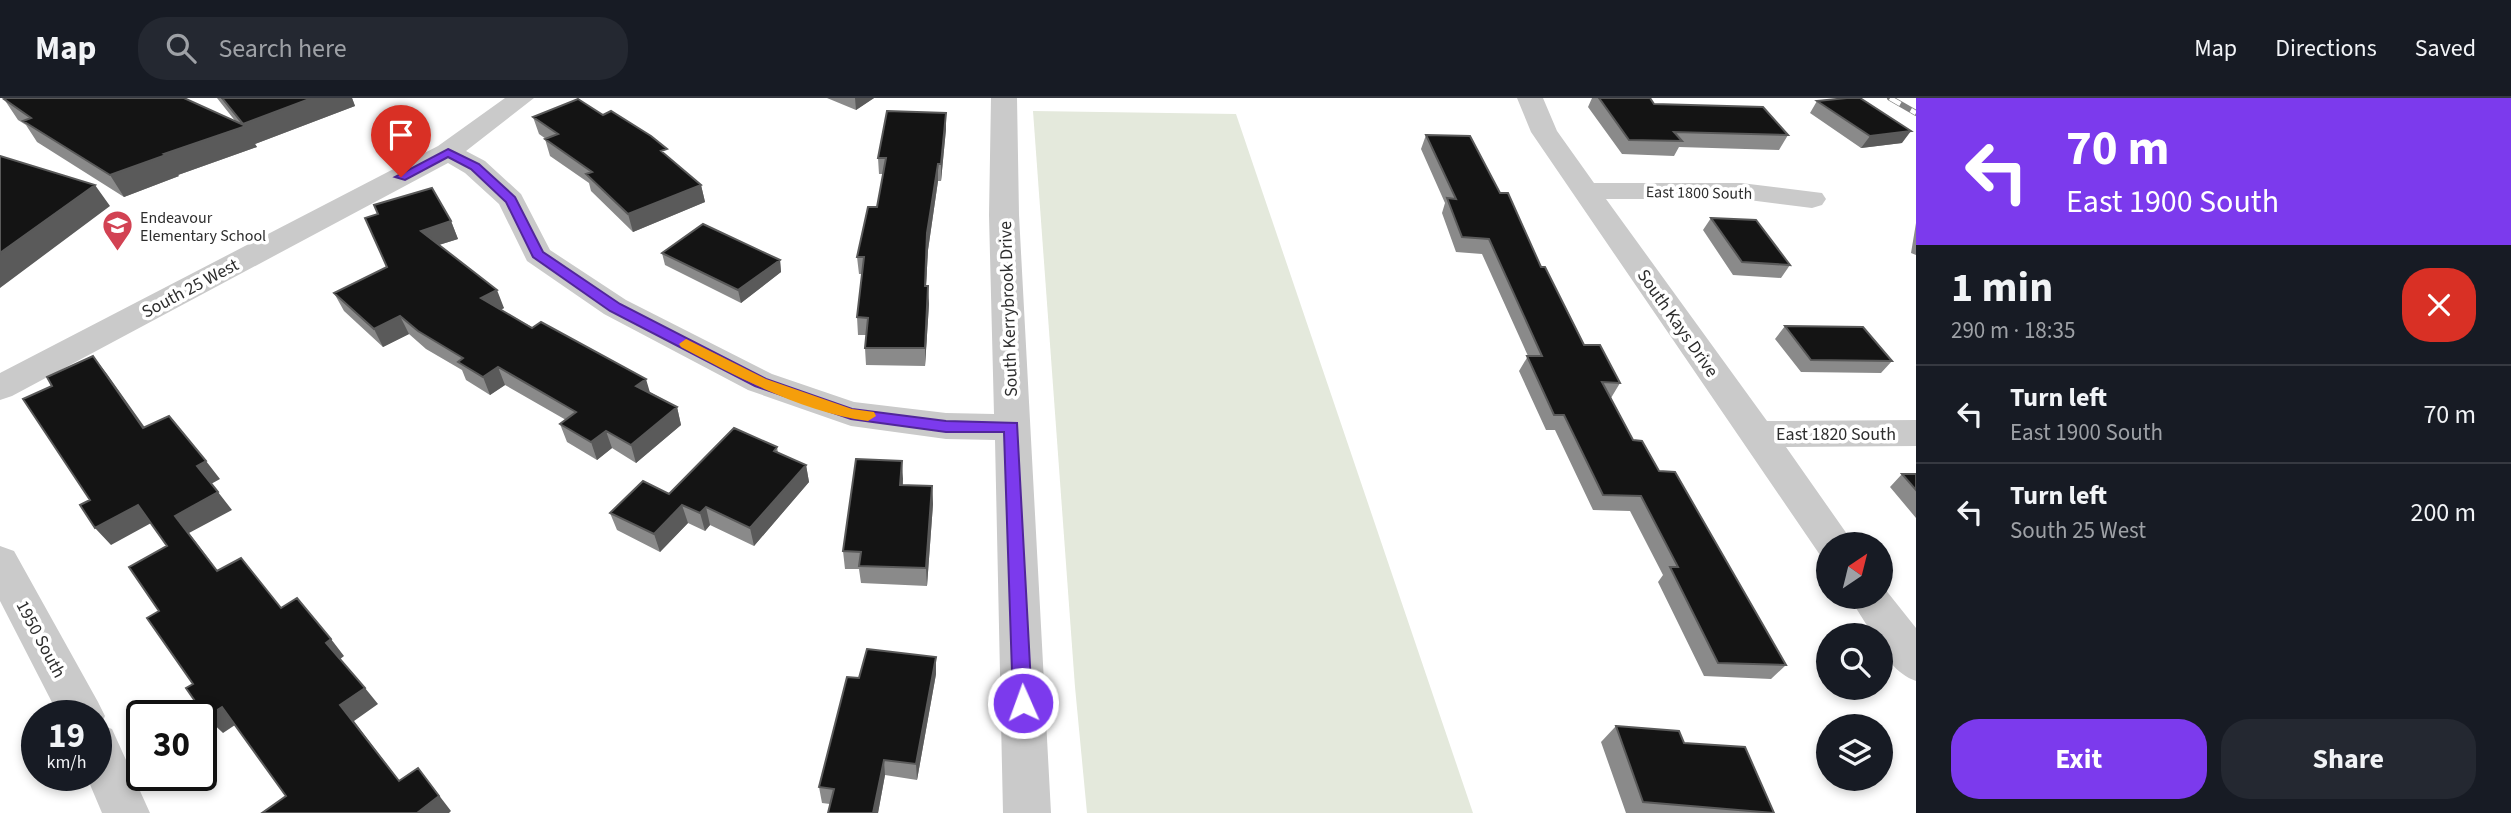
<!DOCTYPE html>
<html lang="en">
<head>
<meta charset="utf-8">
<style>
	body { margin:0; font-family:"Source Sans 3",sans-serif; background:#242831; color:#f1f3f6; height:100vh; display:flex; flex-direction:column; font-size:26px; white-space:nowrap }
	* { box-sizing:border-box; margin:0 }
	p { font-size:23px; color:#9ea1a6 }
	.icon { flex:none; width:38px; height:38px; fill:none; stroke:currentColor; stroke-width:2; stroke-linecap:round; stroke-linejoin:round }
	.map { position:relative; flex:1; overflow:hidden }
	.drawer { display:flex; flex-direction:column; background:#171b24; width:595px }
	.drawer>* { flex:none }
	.top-card { background:#7c3aed; color:#fff; overflow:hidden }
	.needle { width:46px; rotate:35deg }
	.buttons { position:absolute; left:1816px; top:434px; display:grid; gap:14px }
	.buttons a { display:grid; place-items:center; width:77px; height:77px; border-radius:50%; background:#171b24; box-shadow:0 4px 10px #0003; font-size:35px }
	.speed { position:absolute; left:21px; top:602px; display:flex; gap:14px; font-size:35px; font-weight:700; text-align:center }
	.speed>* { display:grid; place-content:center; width:91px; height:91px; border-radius:50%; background:#171b24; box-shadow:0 4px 10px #0003; line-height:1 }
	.speed small { font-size:18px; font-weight:400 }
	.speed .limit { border:4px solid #111; border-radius:10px; background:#fff; color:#111 }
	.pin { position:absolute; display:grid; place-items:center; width:60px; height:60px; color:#fff; margin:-72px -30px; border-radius:50% 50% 50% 0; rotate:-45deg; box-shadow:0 0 7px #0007 }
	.pin .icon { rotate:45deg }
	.me { position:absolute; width:77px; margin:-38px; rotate:358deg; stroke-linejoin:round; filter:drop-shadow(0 0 5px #0008) }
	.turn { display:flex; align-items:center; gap:24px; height:147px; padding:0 35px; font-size:32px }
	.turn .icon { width:91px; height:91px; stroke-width:2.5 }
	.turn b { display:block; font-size:49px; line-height:60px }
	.round { display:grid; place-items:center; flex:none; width:74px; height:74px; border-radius:28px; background:#242831 }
	.overview { display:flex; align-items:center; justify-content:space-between; height:119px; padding:0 35px }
	h1 { font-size:42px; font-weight:700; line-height:52px }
	.button { display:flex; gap:14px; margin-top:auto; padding:14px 35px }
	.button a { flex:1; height:80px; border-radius:28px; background:#7c3aed; color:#fff; font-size:28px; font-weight:700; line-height:80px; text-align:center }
	.button a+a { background:#242831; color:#f1f3f6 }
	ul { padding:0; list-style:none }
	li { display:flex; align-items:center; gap:21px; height:98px; padding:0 35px; border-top:2px solid #363941 }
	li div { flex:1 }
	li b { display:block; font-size:26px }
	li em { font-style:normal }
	header { display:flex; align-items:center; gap:42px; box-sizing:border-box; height:98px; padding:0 35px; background:#171b24; border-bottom:2px solid #363941 }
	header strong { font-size:33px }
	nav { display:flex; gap:38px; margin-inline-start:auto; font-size:24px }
	.search { width:490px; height:63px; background:#242831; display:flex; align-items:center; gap:18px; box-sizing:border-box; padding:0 24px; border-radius:28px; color:#9ea1a6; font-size:26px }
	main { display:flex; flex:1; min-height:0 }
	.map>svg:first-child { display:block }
	.green { fill:#e4e9dc }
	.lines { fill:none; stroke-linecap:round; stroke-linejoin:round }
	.street { fill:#cacaca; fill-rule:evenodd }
	.rail-casing { stroke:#828282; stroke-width:6 }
	.rail { stroke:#fff; stroke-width:4.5; stroke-dasharray:12; stroke-linecap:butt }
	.wall { fill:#8a8a8a }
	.shaded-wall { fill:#5a5a5a }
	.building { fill:#141414; stroke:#5a5a5a; stroke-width:2 }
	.route { fill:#7c3aed; stroke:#51269a; stroke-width:2 }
	.slow { fill:#f59e0b }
	.labels { text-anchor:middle; stroke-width:7; stroke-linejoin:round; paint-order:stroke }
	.far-street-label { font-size:16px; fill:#2d2d2d; stroke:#fff }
	.far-poi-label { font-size:16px; fill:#2d2d2d; stroke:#fff; text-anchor:start }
	.street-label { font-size:18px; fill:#2d2d2d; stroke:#fff }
</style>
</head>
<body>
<header>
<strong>Map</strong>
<div class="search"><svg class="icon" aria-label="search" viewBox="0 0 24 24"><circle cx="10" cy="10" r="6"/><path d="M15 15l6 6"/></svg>Search here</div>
<nav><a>Map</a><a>Directions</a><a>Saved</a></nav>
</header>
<main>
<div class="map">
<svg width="1916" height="715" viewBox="0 0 1916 715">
	<rect width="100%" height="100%" fill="#fff"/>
	<path class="green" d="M1033,13L1236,16L1473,715H1087L1075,589Z"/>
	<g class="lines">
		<path class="street" d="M505,0H534L466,53L485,63L521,96L550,152L626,202L772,276L854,304L946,315L994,316L989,117L991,0H1017L1019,117L1051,715H1003L995,342L946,341L851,328L748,292L604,216L527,163L499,106L465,75L448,65L12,298L0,302V275L438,48Z
			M1517,0H1543L1557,33L1594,85H1741L1822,95L1826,101L1822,107L1812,110L1741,101H1606L1767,323L1916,322V348L1786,349L1854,446H1829V460L1820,457L1531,34Z
			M0,448L14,453L98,604L105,618L101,627L112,631L150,715H102L86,677H96V618H59L0,503Z
			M1881,486L1916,530V583C1897,576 1881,558 1881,537H1873L1849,499H1881Z"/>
		<defs>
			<path id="rail" d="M1890,0L1916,15"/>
		</defs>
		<use href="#rail" class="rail-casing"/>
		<use href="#rail" class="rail"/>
	</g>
	<path class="wall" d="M217,0H352L355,8L255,46L257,49L178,77L179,78L124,99L37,44L26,27L18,22L4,1L236,24Z
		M827,0H874L856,12Z
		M1592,0H1650L1654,6L1788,37L1779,52L1679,49L1674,58L1622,56L1588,9Z
		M1817,3L1902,45L1861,50L1810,15Z
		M533,19L668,59L701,87L705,104L633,134L591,93L589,85L550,58L545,41H546L539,36Z
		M946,31L941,83H938L928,152L926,188L929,206L925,268L866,267L865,250L866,237H858L857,219L862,176H859L857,159L877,109L883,76H879L878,60Z
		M1426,37L1500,95L1584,247L1620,285L1611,300L1633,342L1659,373L1786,567L1771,581L1704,578L1658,484L1663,477L1630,413L1593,412L1555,332H1546L1519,273L1528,258L1482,156L1456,154L1442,115L1445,105L1421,51Z
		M1711,120L1790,167L1781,180L1733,177L1703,132Z
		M451,123L458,141L439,147L504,210L501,212L677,309L681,327L636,365L612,350L597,362L567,344L560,326L566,322L505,287L490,297L466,282L462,272L426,251L409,236L383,249L344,213L334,195L387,169Z
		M1916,125V157L1911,155Z
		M662,155L780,162L781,174L741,205L665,167Z
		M1785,228L1892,263L1881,275L1801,274L1775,241Z
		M777,349L778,355L806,367L809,384L754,448L710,427L705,433L688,425L660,454L617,432L610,415L669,396Z
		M1902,376H1916V420L1890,389Z
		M903,381V387L932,388L933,406L927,488L861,485L859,471H845L843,453Z
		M936,559V576L917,682L885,677L878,715H828L830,706L822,705L819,689L859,580Z
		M1616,628L1684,645L1774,715H1626L1601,644Z"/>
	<path class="shaded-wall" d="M312,0H352L355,8L255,46L257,49L178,77L179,78L124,99L110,77L164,56L244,29L243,26Z
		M855,0H874L856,12Z
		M946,15V31L941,83V66Z
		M1911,33L1902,45L1861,50L1870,38Z
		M938,66V83L928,152L925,206V188L927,135Z
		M95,87L110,108L0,190V155Z
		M701,87L705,104L633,134L628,116Z
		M451,123L458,141L429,150L421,133Z
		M780,162L781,174L741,205L738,192Z
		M928,188L929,206L925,268V250Z
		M497,192L504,210L488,218L481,200Z
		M400,218L409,236L383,249L374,231Z
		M93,258L107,276L158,348L143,330Z
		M498,269L505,287L490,297L483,279Z
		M646,281L651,298L636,288Z
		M677,309L681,327L636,365L631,347Z
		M606,333L612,350L597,362L591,344Z
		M206,363L220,381L211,386L197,368Z
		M902,363L903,381L901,405L900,387Z
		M806,367L809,384L754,448L750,430Z
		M932,388L933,406L927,488L926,470Z
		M218,394L232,412L189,435L232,491L175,418Z
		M138,407L153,424L111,447L95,430Z
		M682,407L688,425L660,454L654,436Z
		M706,409L710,427L705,433L700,415Z
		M331,541L344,558L339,562L326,545Z
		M936,559V576L917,682L916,666Z
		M365,590L378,606L354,623L411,699L340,607Z
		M222,609L238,625L223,635L206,619Z
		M884,662L885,677L878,715H873Z
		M418,670L451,713L449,715H417Z"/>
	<path class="building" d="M7,0H184L246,28L164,56L166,57L110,77L23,23L31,20L4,1Z
		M222,0H312L243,26Z
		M1599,0H1650L1654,6L1763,9L1788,37L1674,34L1682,43L1629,42Z
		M1847,0H1860L1911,33L1870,38L1817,3Z
		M578,1L603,17L611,13L651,38L667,51L661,53L701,87L628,116L586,76L592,74L545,41L558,36L533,19Z
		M887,13L946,15L941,66H938L927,135L925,188H928L925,250H865L868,220L857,219L864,159H857L868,109H877L886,60H878Z
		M1426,37L1470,38L1500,95H1508L1541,169H1545L1584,247H1600L1620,285L1602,284L1633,342L1642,343L1659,373L1675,374L1786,567L1718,565L1670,469H1678L1641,398L1603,397L1564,317H1554L1527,258H1542L1489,141L1462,139L1447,100L1456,101Z
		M0,58L95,87L0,155Z
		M432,90L451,123L421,133L497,192L481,200L532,230L541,224L646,281L636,288L677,309L631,347L606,333L591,344L560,326L576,314L498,269L483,279L458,264L463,260L418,233L400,218L374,231L334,195L387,169L365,120L378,116L374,107Z
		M1711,120L1756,122L1790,167L1742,164Z
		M703,126L780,162L738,192L662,155Z
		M1785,228L1863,229L1892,263L1811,262Z
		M93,258L143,330L169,318L206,363L197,368L218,394L175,418L217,473L241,460L281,510L297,500L331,541L326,545L365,590L340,607L399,683L418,670L439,698L417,715H262L286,698L222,609L206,619L186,590L193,586L147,520L159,513L129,469L167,448L138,407L95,430L80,407L90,402L23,301L52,288L47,279Z
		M734,330L777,349L774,353L806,367L750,430L706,409L700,415L682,407L654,436L610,415L643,383L669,396Z
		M856,361L902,363L900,387L932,388L926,470L859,468L861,454L843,453Z
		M1902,376H1916V392Z
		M867,551L936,559L916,666L884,662L873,715H828L834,691L819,689L847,579L859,580Z
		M1616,628L1679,633L1684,645L1745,649L1774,715L1643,704Z"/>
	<path class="route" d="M448,51L479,66L515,99L543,154L620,206L766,281L852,311L946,323L1017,325L1032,605L1030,611L1023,613L1016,611L1013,605L1004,334H946L851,321L755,288L610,213L533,159L506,104L471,71L448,59L405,82L395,79Z"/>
	<path class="slow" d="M686,241L766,281L852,311L874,314L876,318L868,323C805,315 737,279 681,249L679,246Z"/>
	<defs>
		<symbol id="school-pin" viewBox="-11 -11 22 30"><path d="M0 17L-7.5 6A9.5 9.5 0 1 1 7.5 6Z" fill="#d24253" stroke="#fff"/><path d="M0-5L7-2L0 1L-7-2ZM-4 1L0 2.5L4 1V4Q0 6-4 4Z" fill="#fff"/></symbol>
	</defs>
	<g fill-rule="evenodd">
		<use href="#school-pin" x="100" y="110" width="35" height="47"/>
	</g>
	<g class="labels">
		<g class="far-street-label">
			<text transform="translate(1699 94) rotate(1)" y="6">East 1800 South</text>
		</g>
		<g class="far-poi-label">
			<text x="140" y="125">Endeavour<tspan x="140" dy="18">Elementary School</tspan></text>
		</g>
		<g class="street-label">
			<text transform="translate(190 190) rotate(-28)" y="6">South 25 West</text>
			<text transform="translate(1008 211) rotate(-92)" y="6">South Kerrybrook Drive</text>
			<text transform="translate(1678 225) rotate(55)" y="6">South Kays Drive</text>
			<text x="1836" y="342">East 1820 South</text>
			<text transform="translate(41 541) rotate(62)" y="6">1950 South</text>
		</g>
	</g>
</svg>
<div class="buttons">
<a><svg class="needle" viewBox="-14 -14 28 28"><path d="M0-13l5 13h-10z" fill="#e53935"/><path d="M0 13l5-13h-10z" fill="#9ea1a6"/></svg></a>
<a><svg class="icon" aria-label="search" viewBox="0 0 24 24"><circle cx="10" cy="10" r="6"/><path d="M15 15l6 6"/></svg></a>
<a><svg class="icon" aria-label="layers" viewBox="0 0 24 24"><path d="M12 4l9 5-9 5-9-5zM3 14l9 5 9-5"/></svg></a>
</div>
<div class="speed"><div>19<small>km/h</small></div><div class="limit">30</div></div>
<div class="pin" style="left:401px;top:79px;background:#d93025"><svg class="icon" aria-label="arrive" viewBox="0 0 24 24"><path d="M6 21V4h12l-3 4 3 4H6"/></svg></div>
<svg class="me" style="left:1023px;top:605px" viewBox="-20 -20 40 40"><circle r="17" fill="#7c3aed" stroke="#fff" stroke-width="3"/><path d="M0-11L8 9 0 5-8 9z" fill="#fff"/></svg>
</div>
<section class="drawer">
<div class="top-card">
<div class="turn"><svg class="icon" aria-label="left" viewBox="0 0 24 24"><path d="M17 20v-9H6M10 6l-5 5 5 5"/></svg><div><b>70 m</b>East 1900 South</div></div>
</div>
<div class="overview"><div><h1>1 min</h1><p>290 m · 18:35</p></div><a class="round" style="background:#d93025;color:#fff"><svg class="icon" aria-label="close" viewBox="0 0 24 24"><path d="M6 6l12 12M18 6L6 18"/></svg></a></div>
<ul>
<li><svg class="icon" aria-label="left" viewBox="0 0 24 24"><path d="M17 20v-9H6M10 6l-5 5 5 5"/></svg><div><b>Turn left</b><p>East 1900 South</p></div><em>70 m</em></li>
<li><svg class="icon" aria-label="left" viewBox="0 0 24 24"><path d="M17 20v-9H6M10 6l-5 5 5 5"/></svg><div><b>Turn left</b><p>South 25 West</p></div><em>200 m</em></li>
</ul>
<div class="button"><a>Exit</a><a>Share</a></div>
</section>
</main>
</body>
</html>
